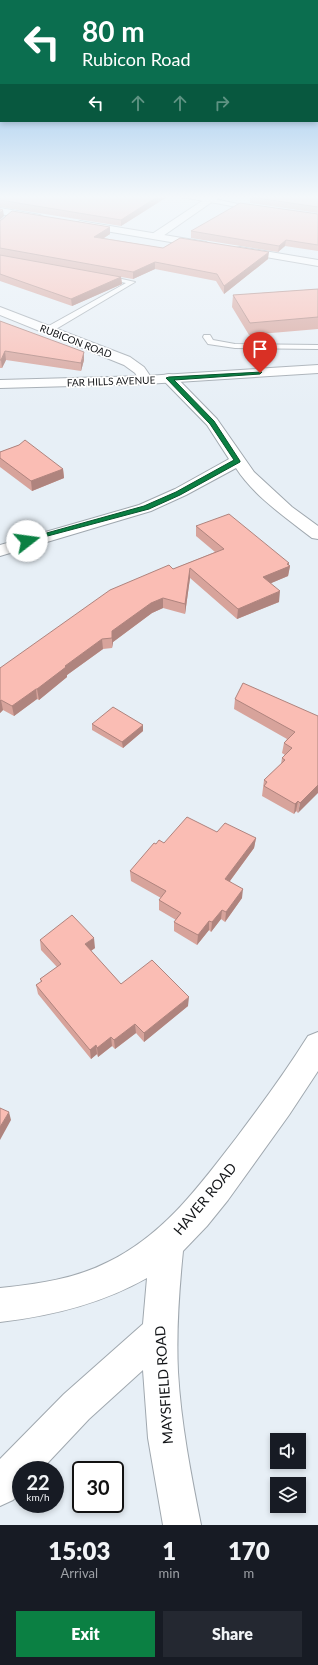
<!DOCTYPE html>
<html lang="en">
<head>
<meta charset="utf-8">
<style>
	body { margin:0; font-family:Lato,sans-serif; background:#242831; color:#f1f3f6; height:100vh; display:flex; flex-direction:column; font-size:15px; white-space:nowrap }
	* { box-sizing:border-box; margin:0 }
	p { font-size:13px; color:#9ea1a6 }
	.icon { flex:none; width:22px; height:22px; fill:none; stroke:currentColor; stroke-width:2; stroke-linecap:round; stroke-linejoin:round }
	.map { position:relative; height:1525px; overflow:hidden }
	.side { display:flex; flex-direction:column; background:#171b24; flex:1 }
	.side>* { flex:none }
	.guide { position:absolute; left:0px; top:0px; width:318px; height:122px; box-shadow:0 2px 6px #0003; background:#0b6e4f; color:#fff; overflow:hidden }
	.tools { position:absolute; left:270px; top:1433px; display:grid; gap:8px }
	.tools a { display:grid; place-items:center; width:36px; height:36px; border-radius:0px; background:#171b24; box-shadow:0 2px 6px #0003; font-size:20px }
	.speed { position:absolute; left:12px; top:1461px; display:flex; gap:8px; font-size:20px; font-weight:700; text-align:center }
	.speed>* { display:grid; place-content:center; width:52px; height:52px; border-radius:50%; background:#171b24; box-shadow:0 2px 6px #0003; line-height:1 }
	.speed small { font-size:10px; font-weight:400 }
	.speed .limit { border:2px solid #111; border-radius:6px; background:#fff; color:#111 }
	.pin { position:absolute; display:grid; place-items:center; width:34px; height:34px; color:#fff; margin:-41px -17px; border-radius:50% 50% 50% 0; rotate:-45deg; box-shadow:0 0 4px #0007 }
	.pin .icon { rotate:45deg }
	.me { position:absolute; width:44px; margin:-22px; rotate:75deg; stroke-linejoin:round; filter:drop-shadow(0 0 3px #0008) }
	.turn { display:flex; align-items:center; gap:14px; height:84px; padding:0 16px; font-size:18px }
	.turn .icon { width:52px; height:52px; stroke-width:2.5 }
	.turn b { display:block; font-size:28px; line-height:34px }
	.lanes { display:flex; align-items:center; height:38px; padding:0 16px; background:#0003; justify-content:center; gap:20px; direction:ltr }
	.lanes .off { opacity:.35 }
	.eta { display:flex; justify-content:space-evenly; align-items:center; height:68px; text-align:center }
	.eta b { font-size:24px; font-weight:800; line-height:28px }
	.cta { display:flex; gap:8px; margin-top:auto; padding:8px 16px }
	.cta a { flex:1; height:46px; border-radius:0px; background:#0b8043; color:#fff; font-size:16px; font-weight:800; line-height:46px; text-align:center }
	.cta a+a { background:#242831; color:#f1f3f6 }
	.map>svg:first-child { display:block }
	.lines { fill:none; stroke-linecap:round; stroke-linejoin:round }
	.lane-casing { stroke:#a0a8af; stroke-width:2 }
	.street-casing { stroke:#a0a8af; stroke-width:2 }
	.secondary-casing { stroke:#a0a8af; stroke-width:2 }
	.primary-casing { stroke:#a0a8af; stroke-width:2 }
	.lane { fill:#fff; fill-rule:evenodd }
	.street { fill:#fff; fill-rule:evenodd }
	.secondary { fill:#fff; fill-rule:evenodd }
	.primary { fill:#fff; fill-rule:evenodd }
	.wall { fill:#d7a39b }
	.shaded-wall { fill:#af847e }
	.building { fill:#fabdb4; stroke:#af847e }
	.route { fill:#0b8043; stroke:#07532c }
	.labels { text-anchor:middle; stroke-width:3.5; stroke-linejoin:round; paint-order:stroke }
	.far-street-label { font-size:10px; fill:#131518; stroke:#fff }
	.near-street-label { font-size:14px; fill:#131518; stroke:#fff }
</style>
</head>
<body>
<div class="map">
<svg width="318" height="1525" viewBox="0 0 318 1525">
	<rect width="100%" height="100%" fill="#e7eff6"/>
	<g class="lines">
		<defs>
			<path id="lane" d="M182,197L209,198L257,208L254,210Z
				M104,275L135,282L51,332H45V328L126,283L102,278V276Z
				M204,335H210L213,340L235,344L318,345V349L235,348L208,344L203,337Z"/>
			<path id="street" d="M208,197H219L160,238H152L151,236L152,234Z
				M0,307L130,357L144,367L153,380L151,383H141L135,373L124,365L0,315Z
				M169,374L174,375L217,419L254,472L292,507L318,526V539L312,538C285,517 254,496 236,468L186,495L151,511L0,556V545L139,505L175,489L229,459L207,425L164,381L162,378L164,375Z
				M318,1032V1071L289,1115L228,1200L207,1226L183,1251C179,1291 176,1331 178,1372C181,1424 191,1474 201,1525H163L148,1438L143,1370L89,1419L41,1470H21V1492L13,1500L0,1506V1459L64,1394L143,1324L147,1278C101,1304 52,1316 0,1322V1288C37,1284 75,1279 108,1262C164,1235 200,1185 237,1137C262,1104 286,1071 308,1036Z"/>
			<path id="secondary" d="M0,208L40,215L45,218L40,221L0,214Z
				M80,221L206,242L211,245L206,248L76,226L75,224Z
				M240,247L318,260V266L236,252L235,250L236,248Z"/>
			<path id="primary" d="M318,365V373L146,384L0,388V380L146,376Z"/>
		</defs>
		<use href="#lane" class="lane-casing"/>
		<use href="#street" class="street-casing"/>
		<use href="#secondary" class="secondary-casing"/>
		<use href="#primary" class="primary-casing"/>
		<use href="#lane" class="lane"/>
		<use href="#street" class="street"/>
		<use href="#secondary" class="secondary"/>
		<use href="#primary" class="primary"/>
	</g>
	<path class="wall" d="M0,197H167L121,226L0,207Z
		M250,197H318V213L250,203Z
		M318,214V251L285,246L278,252L191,238V231Z
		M0,221L110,227V234L103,238L163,248L268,259L224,294L216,281L155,269L133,279L121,277L122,284L72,306L0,281Z
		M318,289V329L249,335L232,307L233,295Z
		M0,321L84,360L81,371L6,360L2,368H0Z
		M19,445L63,469L64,478L32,491L0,467V452Z
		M196,526L290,566L288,576L271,583L279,602L237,619L190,578L185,614L163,608L152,613L113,642L112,648L103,649L67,675V677L39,700L37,699L14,716L3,710L0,713V668L173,569L215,552L196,536Z
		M235,699L318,716L298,813L296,811L294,814L262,796L264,780L281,764L282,758L285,755L282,753L284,743L287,739L234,709Z
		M92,724L143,725V731L123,748L92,730Z
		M217,832L256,838L254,848L230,881L242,898L225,922L221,919L211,932L209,930L197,945L174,931V922L176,920L159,910V900L161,898L131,881L130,871L156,844L164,843Z
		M40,940L95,948L91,951L121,984L188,1006L144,1042L136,1033L115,1049L112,1046L98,1057L97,1054L91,1059L38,994L36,985L41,982L40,979L57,967L41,950Z"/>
	<path class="shaded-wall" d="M157,197H167L121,226V220Z
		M3,210L4,216L0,220V213Z
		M110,227V234L95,244L94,237Z
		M286,240L285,246L278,252L279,246Z
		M269,252L268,259L224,294V286Z
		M155,262V269L133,279V272Z
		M121,277L122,284L72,306L71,299Z
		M5,351L6,360L2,368L1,360Z
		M84,352V360L81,371V363Z
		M63,469L64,478L32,491L31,481Z
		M289,563V566H290L288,576L262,587L263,577Z
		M190,568V578L185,614V604Z
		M280,591L279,602L237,619L238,609Z
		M163,598V608L152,613L113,642L112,648V631L151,603Z
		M102,639L103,649L67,675V677L39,700L37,689L65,666Z
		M36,689L37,699L14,716L12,706Z
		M1,700L3,710L0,713V701Z
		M143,725V731L123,748L122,742Z
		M318,785V793L298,813L300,803Z
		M298,801L296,811L294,814L295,804Z
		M256,838L254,848L224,889L225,879Z
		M243,889L242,898L225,922L226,912Z
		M222,910L221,919L211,932L212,922Z
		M209,921V930L197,945L198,935Z
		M94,938L95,948L86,954L85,944Z
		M189,997L188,1006L144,1042V1033Z
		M135,1024L136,1033L115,1049L114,1040Z
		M111,1037L112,1046L98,1057L97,1048Z
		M96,1045L97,1054L91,1059L90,1050Z
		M9,1112L11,1120L0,1140V1127Z"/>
	<path class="building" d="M0,197H157L121,220L0,200Z
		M250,197H318V207Z
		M240,203L318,214V245L286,240L279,246L191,231Z
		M0,209L3,210L0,213Z
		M12,211L110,227L94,237L163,248L180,238L269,252L224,286L217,274L155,262L133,272L0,248V221Z
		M0,255L121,277L71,299L0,274Z
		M318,289V317L250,323L233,295Z
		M0,321L84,352L81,363L5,351L1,360H0Z
		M25,440L63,469L31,481L0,458V452L19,445Z
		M229,514L289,563L287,564L290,566L263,577L280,591L238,609L190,568L185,604L163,598L151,603L112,631V638L102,639L65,666L66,667L37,689H36L12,706L1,700L0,701V668L110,590L169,565L173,569L224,549L196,526Z
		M243,683L318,716V785L300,803L298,801L295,804L264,786L267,782L264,780L285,760L282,758L292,748L284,743L295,732L235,699Z
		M113,707L143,725L122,742L92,724Z
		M187,817L217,832L225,823L256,838L225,879L243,889L226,912L222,910L212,922L209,921L198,935L174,922L181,913L159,900L166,891L130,871L154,843L156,844L159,840L164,843Z
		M72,915L94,938L85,944L121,984L152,960L189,997L144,1033L135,1024L114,1040L111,1037L97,1048L96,1045L90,1050L36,985L42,981L40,979L61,964L40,940Z
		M0,1108L9,1112L0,1127Z"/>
	<linearGradient id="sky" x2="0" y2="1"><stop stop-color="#6cace4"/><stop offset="0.48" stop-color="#f4f8fb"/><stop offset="1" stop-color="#f4f8fb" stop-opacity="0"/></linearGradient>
	<rect width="318" height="410" fill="url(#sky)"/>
	<path class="route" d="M262,372L260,374L174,380L214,421L240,461V462L180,495L149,509L25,542V539L144,506L176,492L234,460L210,424L166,378L169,377Z"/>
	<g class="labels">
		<g class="far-street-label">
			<text transform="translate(76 341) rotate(21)" y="4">RUBICON ROAD</text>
			<text transform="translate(111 381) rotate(-2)" y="4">FAR HILLS AVENUE</text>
		</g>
		<g class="near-street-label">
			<text transform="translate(205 1199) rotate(-50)" y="5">HAVER ROAD</text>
			<text transform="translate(164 1385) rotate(-94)" y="5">MAYSFIELD ROAD</text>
		</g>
	</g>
</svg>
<div class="tools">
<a><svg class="icon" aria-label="sound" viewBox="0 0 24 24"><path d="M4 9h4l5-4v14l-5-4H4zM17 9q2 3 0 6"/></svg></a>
<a><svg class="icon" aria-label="layers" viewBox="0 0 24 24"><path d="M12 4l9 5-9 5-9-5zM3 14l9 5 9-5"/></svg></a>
</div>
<div class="speed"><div>22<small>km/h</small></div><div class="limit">30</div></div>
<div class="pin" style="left:260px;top:373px;background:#d93025"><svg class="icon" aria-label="arrive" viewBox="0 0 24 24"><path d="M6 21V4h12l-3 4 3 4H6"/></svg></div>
<svg class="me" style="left:27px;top:541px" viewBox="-20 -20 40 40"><circle r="19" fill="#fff"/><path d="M0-13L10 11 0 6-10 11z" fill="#0b8043"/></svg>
<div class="guide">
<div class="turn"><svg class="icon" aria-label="left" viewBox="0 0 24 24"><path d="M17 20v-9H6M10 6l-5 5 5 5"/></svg><div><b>80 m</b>Rubicon Road</div></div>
<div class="lanes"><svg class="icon" aria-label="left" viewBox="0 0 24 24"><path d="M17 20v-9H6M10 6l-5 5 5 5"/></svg><svg class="icon off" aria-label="ahead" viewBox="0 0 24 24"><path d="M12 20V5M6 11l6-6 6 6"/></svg><svg class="icon off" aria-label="ahead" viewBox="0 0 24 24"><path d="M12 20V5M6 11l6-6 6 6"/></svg><svg class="icon off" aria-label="right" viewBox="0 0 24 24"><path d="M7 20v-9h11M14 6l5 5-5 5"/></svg></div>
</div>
</div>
<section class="side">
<div class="eta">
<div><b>15:03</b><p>Arrival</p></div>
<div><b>1</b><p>min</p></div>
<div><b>170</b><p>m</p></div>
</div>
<div class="cta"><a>Exit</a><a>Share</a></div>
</section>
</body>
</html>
